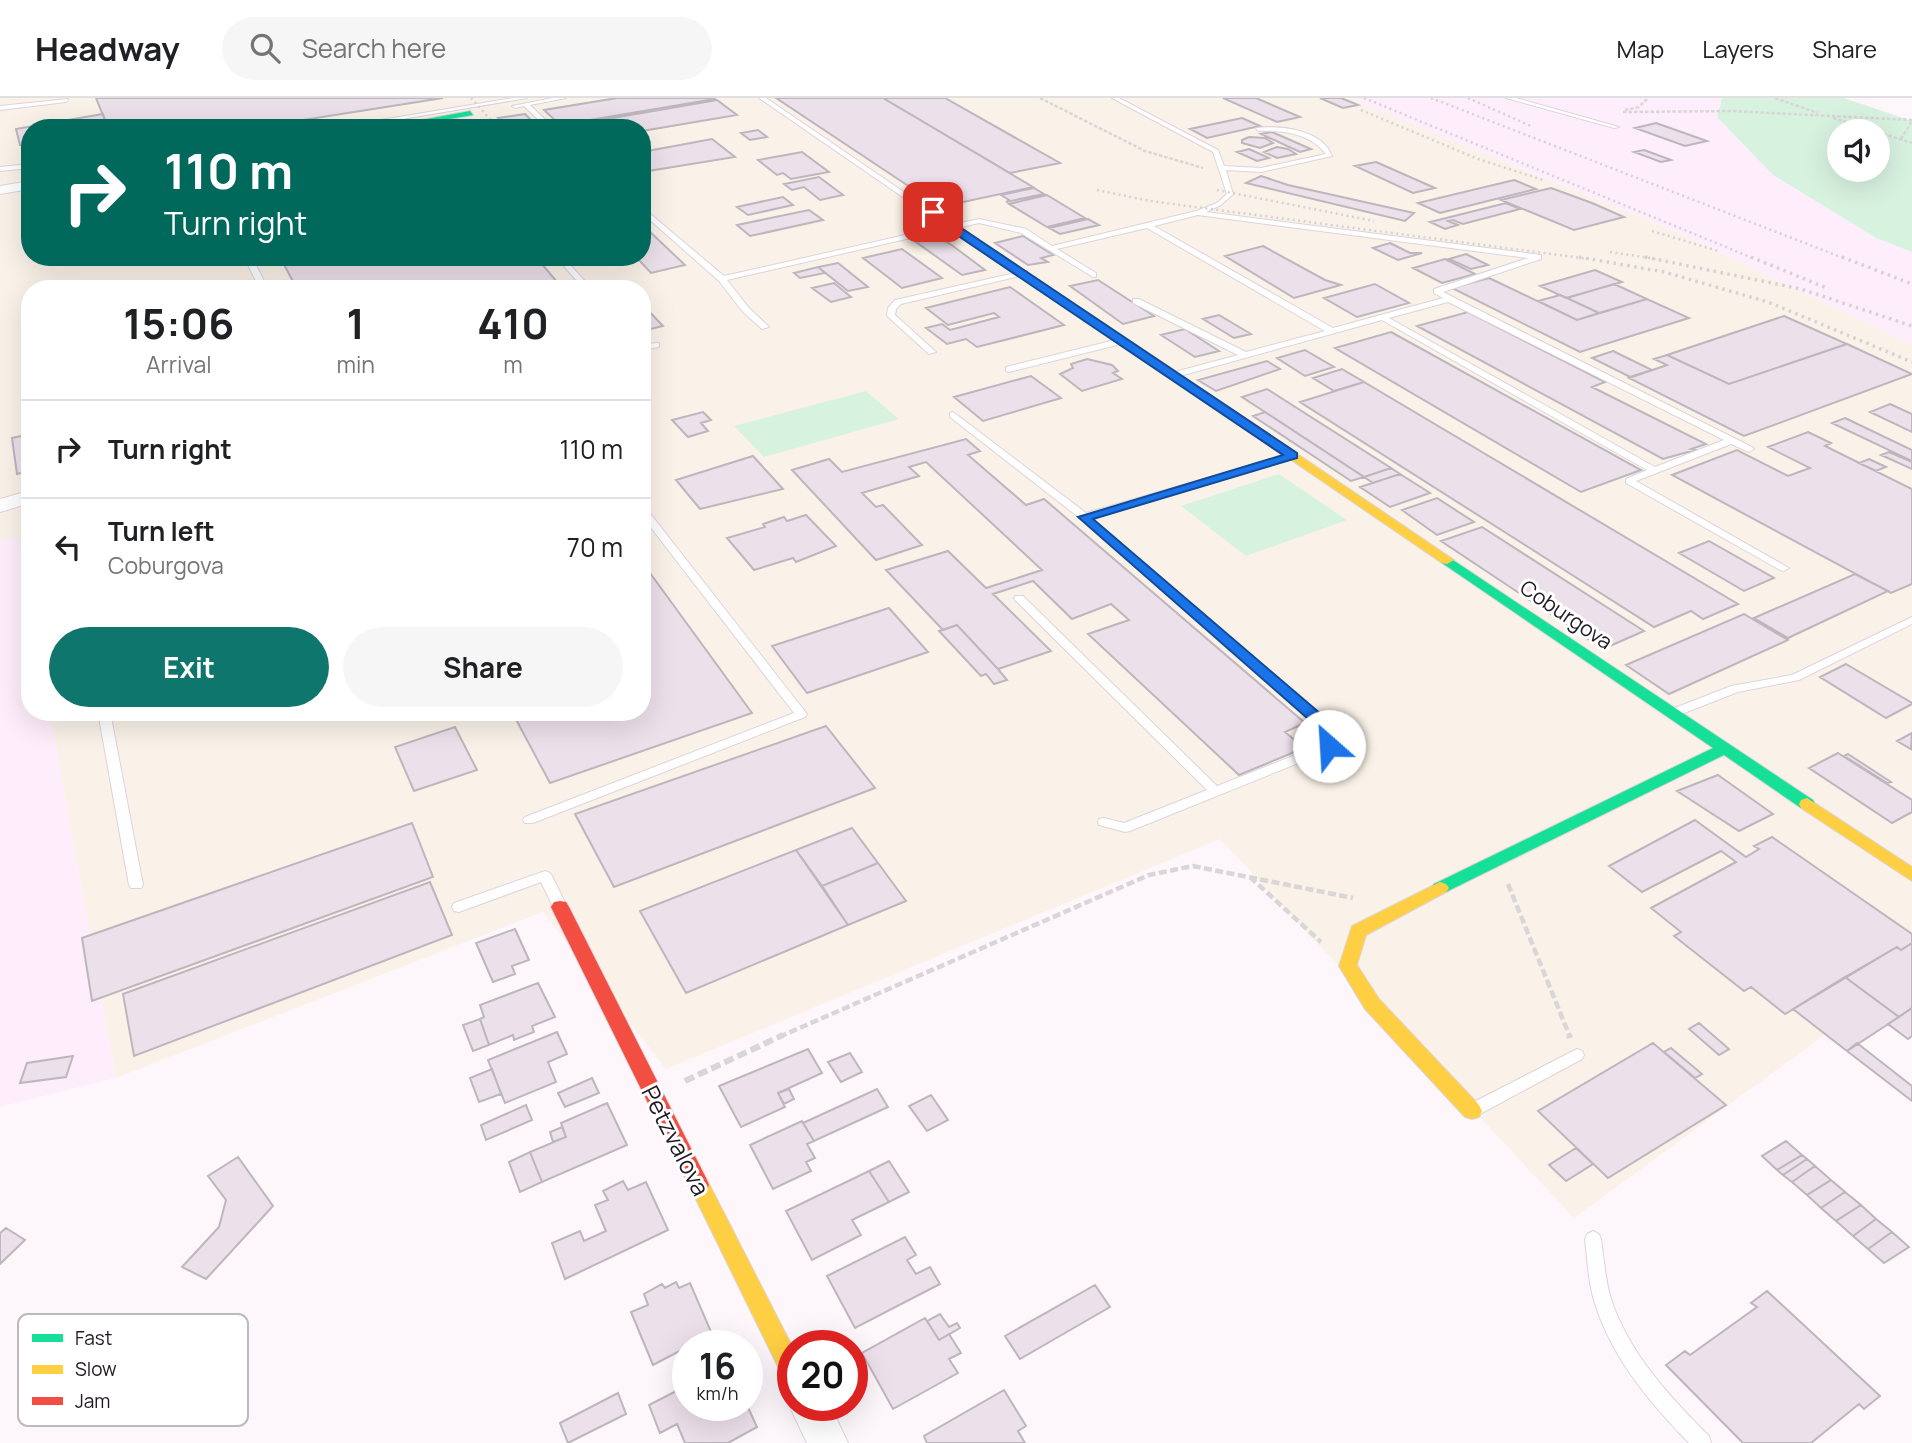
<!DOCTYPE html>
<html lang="en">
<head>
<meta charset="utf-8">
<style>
	body { margin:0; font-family:Manrope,sans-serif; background:#f6f6f6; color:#202124; height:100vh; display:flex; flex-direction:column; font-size:26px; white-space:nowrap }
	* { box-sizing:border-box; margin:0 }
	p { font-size:23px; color:#757577 }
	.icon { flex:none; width:38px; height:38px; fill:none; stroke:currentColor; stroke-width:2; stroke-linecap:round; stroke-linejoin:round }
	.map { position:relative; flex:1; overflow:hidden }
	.sheet { position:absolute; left:21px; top:182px; width:630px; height:441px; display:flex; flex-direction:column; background:#fff; border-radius:28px; box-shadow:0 7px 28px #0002 }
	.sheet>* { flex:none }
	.banner { position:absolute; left:21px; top:21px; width:630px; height:147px; border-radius:28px; box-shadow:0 7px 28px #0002; background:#00695c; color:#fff; overflow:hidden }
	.tools { position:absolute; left:1827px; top:21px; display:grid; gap:14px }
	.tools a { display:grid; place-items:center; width:63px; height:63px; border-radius:50%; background:#fff; box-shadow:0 7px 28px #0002; font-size:35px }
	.speed { position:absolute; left:672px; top:1232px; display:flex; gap:14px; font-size:35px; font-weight:700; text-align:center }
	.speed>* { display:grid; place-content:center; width:91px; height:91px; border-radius:50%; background:#fff; box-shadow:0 7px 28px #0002; line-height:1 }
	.speed small { font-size:18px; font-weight:400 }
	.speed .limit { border:10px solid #d22; background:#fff; color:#111 }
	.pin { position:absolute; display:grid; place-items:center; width:60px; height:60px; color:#fff; margin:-30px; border-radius:14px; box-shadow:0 4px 10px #0006 }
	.me { position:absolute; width:77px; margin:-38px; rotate:334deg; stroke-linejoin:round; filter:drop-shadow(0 0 5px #0008) }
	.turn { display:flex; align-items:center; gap:24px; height:147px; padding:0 28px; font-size:32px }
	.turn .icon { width:91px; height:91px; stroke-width:2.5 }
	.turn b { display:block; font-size:49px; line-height:60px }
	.eta { display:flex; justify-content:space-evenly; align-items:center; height:119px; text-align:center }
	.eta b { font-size:42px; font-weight:700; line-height:49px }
	.action { display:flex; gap:14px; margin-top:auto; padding:14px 28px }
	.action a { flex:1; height:80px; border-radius:42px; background:#0f766e; color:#fff; font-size:28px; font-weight:700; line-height:80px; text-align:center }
	.action a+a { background:#f6f6f6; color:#202124 }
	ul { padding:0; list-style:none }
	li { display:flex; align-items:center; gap:21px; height:98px; padding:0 28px; border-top:2px solid #e0e0e0 }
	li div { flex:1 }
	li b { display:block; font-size:26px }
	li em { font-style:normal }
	header { display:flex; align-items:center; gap:42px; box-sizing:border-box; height:98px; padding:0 35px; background:#fff; border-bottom:2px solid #e0e0e0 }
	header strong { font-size:33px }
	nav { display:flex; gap:38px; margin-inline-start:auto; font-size:24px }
	.search { width:490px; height:63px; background:#f6f6f6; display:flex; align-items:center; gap:18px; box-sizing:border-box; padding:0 24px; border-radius:38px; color:#757577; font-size:26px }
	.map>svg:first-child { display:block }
	.built { fill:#feeefb }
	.industrial { fill:#faf2e8; fill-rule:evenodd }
	.green { fill:#d8f2e0; fill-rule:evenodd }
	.building { fill:#ece0ea; stroke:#bdb6bc; stroke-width:2 }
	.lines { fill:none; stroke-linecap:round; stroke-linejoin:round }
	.lane-casing { stroke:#dcd4da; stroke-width:2 }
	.street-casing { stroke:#dcd4da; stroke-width:2 }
	.fast-casing { stroke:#dcd4da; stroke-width:2 }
	.slow-casing { stroke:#dcd4da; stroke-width:2 }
	.jam-casing { stroke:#dcd4da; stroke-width:2 }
	.path-far2 { stroke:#d8d6d7; stroke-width:2.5; stroke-dasharray:3.5 2; stroke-linecap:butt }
	.path-far1 { stroke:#d8d6d7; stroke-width:4.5; stroke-dasharray:8 3.5; stroke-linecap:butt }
	.path { stroke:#d8d6d7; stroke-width:6; stroke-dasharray:10 4.5; stroke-linecap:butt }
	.lane { fill:#fffeff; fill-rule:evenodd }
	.street { fill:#fffeff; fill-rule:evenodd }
	.fast { fill:#16e098; fill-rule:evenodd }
	.slow { fill:#ffcf43; fill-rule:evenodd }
	.jam { fill:#f24e42; fill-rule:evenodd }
	.rail-far1 { stroke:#d4d2d4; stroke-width:2.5; stroke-dasharray:2 3.5; stroke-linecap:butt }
	.rail { stroke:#d4d2d4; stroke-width:3.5; stroke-dasharray:2.5 4.5; stroke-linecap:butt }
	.route { fill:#1a73e8; stroke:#114b97; stroke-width:2 }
	.labels { text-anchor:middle; stroke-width:6; stroke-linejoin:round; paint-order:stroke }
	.street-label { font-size:21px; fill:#221a21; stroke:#fff }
	.near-street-label { font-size:24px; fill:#221a21; stroke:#fff }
	.key { fill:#fff; stroke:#bdbabc; stroke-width:2 }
	.key-label { font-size:19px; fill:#221a21 }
</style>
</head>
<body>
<header>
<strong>Headway</strong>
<div class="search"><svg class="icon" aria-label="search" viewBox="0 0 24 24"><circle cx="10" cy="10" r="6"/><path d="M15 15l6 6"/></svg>Search here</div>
<nav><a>Map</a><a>Layers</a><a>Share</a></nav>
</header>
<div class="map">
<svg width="1912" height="1345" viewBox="0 0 1912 1345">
	<rect width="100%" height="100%" fill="#fdf7fc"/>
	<path class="built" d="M1349,0H1722L1717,19L1773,77L1876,140L1912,154V247L1679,135Z
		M18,438L30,501V614H50L116,980L0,1009V443Z"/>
	<path class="industrial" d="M0,0H1349L1679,135L1912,247V873L1574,1120L1220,741L666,971L543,814L116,980L50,614H642V191H30V501L18,439L0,443ZM30,30H642V159H30Z"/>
	<path class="green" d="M1722,0H1844L1912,23V154L1876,140L1773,77L1717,19ZM1839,33H1878V72H1839Z
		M866,293L899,321L764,359L734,328Z
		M1279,376L1347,422L1246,458L1181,408Z"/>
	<path class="building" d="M96,0H443L252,30H108Z
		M617,0H714L715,1L560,27L544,12Z
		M776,0H883L1033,89L940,109Z
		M883,0H945L1060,65L1010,75Z
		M1223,0H1256L1300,19L1277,24Z
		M1320,0H1341L1358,7L1343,10Z
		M717,2L737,17L642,33V30L561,29Z
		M103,16L108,30H30V47H20L16,31Z
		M525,16L539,30H507L498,20Z
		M1242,20L1260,28L1207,40L1190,31Z
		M1656,25L1707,43L1685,48L1635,30Z
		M758,32L767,39L750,42L741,35Z
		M1272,34L1311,51L1300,54L1261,36Z
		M1249,39L1265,40L1273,45L1260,50L1242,45V42Z
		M712,41L735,59L642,74V62L646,61L642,54Z
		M1277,49L1288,51L1296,56L1277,60L1264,54Z
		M1249,51L1269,60L1257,63L1237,54Z
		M1644,52L1671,62L1661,64L1634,54Z
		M802,54L829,74L791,81L783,75L777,77L758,62Z
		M1376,64L1435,90L1413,95L1355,68Z
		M1261,78L1288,87L1414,115L1405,123L1246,85Z
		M819,79L843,97L820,102L804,89L792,92L784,86Z
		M1514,82L1536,91L1440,115L1418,105Z
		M1034,90L1044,96L1006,104L1009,102L1001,97Z
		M1551,90L1592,105L1624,119L1574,132L1501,102Z
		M1047,97L1085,120L1047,129L1009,106Z
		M783,99L793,107L748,117L737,109Z
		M1506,105L1520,111L1463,126L1453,122L1448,123L1458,127L1445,131L1430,124Z
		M809,112L823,122L750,138L737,127Z
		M1088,121L1099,127L1060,136L1049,130Z
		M648,132L685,167L651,175L636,159H642V133Z
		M1023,138L1053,157L1041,160L1048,164L1028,167L995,145Z
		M939,139L953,148L985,172L962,177L916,144Z
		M1390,145L1410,155H1422L1398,162L1373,150Z
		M1263,148L1325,182L1341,187L1294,200L1225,158Z
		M902,151L942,180L902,190L863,160Z
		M1466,156L1488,167L1471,171L1449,161Z
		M280,159H536L563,191H297Z
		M1445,161L1475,176L1442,185L1413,170Z
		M838,165L868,189L848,193L818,169Z
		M818,169L825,175L800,180L794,175Z
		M1595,172L1622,184L1566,200L1540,188Z
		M1489,180L1577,222L1647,201L1689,220L1580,254L1452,190Z
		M1098,182L1154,218L1123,226L1070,188Z
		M834,185L851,199L831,204L812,190Z
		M1375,186L1409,205L1357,219L1324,200Z
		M1614,186L1647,201L1599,215L1567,200Z
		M1010,189L1064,227L977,249L966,241L947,246L926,230L942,226L950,232L999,219L994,215L948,227L926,210Z
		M1560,197L1567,200L1599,215L1577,222L1538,203Z
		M642,206L663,228L642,233Z
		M1468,214L1605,284L1592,289L1706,346L1691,351L1695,352L1663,361L1417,228Z
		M1219,217L1251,236L1234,240L1203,221Z
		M1784,218L1847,246L1729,286L1667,257Z
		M1185,231L1219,253L1195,259L1161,237Z
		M1391,234L1641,372L1581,394L1335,250Z
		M1847,246L1912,276L1744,338L1629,280L1667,267L1654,261L1667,257L1729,286Z
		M1305,252L1334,269L1305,278L1277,260Z
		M1613,253L1652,272L1630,279L1592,260Z
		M1087,261L1112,267L1118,273L1113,275L1122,281L1082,293L1060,276L1073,270L1071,266Z
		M1267,263L1280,271L1216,293L1198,282Z
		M1342,271L1364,284L1334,293L1313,280Z
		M1031,278L1061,300L983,323L954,299Z
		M1364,284L1738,506L1703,521L1691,513L1654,529L1300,304Z
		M1267,291L1391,370L1364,379L1242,299Z
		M1890,306L1912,316V334L1870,314Z
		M703,314L711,322L701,325L708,333L688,339L672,322Z
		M1265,314L1364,379L1351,383L1253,318Z
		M1845,320L1912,352V363L1832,325Z
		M1808,334L1831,345L1825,348L1912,391V486L1891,495L1672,377L1737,352L1788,378L1810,370L1768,349Z
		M30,336V373L17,376L12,340Z
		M966,341L980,353L968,357L1026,407L1044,401L1305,625L1285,634L1304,650L1239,677L1088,536L1129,522L1111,506L1072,521L1033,483L993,496L1051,553L998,571L957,527L943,532L886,472L948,453L986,490L1042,472L926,364L909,369L919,378L862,395L876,409L883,407L922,447L876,462L792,372L829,361L842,374Z
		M1889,354L1912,364V371L1881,357Z
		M753,358L783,391L700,411L676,382Z
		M1869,361L1886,369L1876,373L1859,365Z
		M1391,370L1400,376L1373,385L1364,379Z
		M1400,376L1430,395L1390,409L1360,389Z
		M1437,400L1474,424L1437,437L1402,412Z
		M806,417L836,448L796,464L793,460L754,472L727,440L765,429L763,426L784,419L787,423Z
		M1482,429L1644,533L1603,551L1441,443Z
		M1709,443L1774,480L1744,493L1679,455Z
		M642,464L752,615L550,685L512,614H642Z
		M1855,476L1888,493L1788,540L1754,520Z
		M889,510L928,554L807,595L772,548Z
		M1744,516L1788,542L1669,596L1626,567Z
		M957,527L998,571L1007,582L994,586L986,576L981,578L939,533Z
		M1846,566L1912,605V606L1886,620L1820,579Z
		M826,628L875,690L614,789L575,716Z
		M455,629L477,672L414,693L395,649Z
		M1912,635L1911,651L1897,643Z
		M1838,655L1912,702V714L1892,725L1809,670Z
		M1848,656L1891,684L1887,685L1844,658Z
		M1718,677L1773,716L1739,733L1677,693Z
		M1695,722L1746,759L1759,751L1754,748L1772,739L1912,836V845L1901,852L1897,849L1785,916L1751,889L1744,893L1674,838L1681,834L1651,810L1736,764L1721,753L1642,794L1609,768Z
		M412,725L433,779L92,903L82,840Z
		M852,730L878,765L822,788L796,752Z
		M796,752L848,827L686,895L640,813Z
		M878,765L906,803L848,827L822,788Z
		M430,784L452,837L134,958L123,896Z
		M515,831L529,862L512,868L515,876L493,884L476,845Z
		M1912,845V910L1899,919L1845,879L1897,849L1901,852Z
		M1845,879L1899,919L1847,953L1793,911Z
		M538,885L555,919L532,928L534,934L514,942L513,937L489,947L480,921L484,919L480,907Z
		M1912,910V938L1908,941L1888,926Z
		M480,921L489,947L473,953L463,927Z
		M1699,925L1729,951L1719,957L1689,931Z
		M557,934L567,956L548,964L556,984L505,1005L488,962Z
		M1653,945L1726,1007L1608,1080L1538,1013Z
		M1857,945L1912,988V1003L1847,953Z
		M1671,950L1702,976L1695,980L1664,954Z
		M808,951L822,975L778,995L785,1009L741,1029L719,988Z
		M850,955L862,974L841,984L828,964Z
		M73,958L66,979L20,985L27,965Z
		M492,971L501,996L479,1004L470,980Z
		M592,980L599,995L565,1009L558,995Z
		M789,991L794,1001L784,1006L778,995Z
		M877,991L888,1009L814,1043L803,1025Z
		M931,997L948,1022L927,1033L909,1008Z
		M607,1005L627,1047L542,1084L530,1054L566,1039L561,1025Z
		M526,1007L532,1022L486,1042L481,1027Z
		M802,1023L814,1043L807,1046L815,1060L806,1064L811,1073L773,1091L750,1047Z
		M562,1029L566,1039L553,1044L550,1034Z
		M1786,1043L1802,1057L1777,1072L1762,1058Z
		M1576,1050L1593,1066L1566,1083L1549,1067Z
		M530,1054L542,1084L520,1094L509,1064Z
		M1802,1057L1807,1061L1783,1077L1777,1072Z
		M238,1059L273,1108L206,1181L182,1169L219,1129L226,1102L208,1078Z
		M1807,1061L1815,1068L1792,1084L1783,1077Z
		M889,1063L909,1094L889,1104L869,1073Z
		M1815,1068L1831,1082L1807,1097L1792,1084Z
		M869,1073L889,1104L852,1122L861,1137L812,1162L786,1113Z
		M1831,1082L1845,1094L1821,1110L1807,1097Z
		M623,1083L628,1092L646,1084L668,1132L565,1181L552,1145L580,1133L584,1143L606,1133L595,1107L608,1102L603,1093Z
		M1845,1094L1861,1107L1836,1123L1821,1110Z
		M1861,1107L1876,1121L1853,1138L1836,1123Z
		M1876,1121L1892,1134L1868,1151L1853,1138Z
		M6,1130L25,1142L0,1166V1135Z
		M1892,1134L1909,1149L1884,1165L1868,1151Z
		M905,1139L916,1157L907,1162L916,1176L930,1169L940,1186L855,1230L827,1178Z
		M676,1184L679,1190L690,1185L712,1236L653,1267L631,1214L648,1207L644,1196L662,1186L665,1190Z
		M1095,1187L1110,1209L1020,1261L1005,1238Z
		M1767,1193L1880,1298L1864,1311L1859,1306L1811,1345H1743L1666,1267L1685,1253L1690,1257L1757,1209L1751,1205Z
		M940,1216L949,1229L957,1225L960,1230L939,1242L927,1223Z
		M925,1220L939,1242L949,1236L961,1255L949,1261L958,1275L893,1311L862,1255Z
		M688,1287V1307H747L757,1329L728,1345H685L677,1326L660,1335L649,1307Z
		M1004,1292L1026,1328L1018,1333L1025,1345H927L924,1338Z
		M618,1295L626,1316L568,1345L560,1325Z"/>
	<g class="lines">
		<defs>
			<path id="lane" d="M513,0H527L349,30H333Z
				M553,0H566L530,7L554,30H547L524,8L515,10L512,8Z
				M759,0H766L952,127L979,121L1026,131L1052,148L1196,113L1217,105L1227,96L1213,54L1112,0H1119L1218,52L1224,68L1261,70L1326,56C1310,35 1283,32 1258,33L1256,30C1281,27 1323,32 1332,58L1261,74L1226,72L1233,96L1221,107L1206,114L1541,157V161L1443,194L1752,349L1754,351L1749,354L1731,346L1636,383L1789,470L1784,473L1780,472L1626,385V381L1647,372L1382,222L1180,278L1199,290V294L1196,295L1121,246L1009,274L1006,273V269L1115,242L1020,178L901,206L896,211L895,217L936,254L929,256L887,218L888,210L895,202L1015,175L950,131L727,182L749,210L769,229L762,231L743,214L719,183L642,115V109L724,178L945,128ZM1198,117L1528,160L1434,191V195L1443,200L1333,230L1154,128ZM979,125L1021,135L1093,179H1096V175L1057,151L1147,130L1325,233L1246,254L1139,201H1133V205L1238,257L1175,274L1027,176V173H1022L957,130ZM1448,204L1724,342L1655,369L1389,220Z
				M1506,0H1516L1619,29L1614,30Z
				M68,1L66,4L0,12V8Z
				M430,21H434L443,30H436Z
				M30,66V70L0,73V69Z
				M244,159H252L268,191H260Z
				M556,159H563L592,191H584Z
				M656,245H659V249L642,252V247Z
				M953,314L1086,415L1290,356H1296V360L1091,420L1334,630L1336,633L1333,651L1130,733L1125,734L1099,727L1098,724L1099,721L1104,720L1124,725L1207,692L1015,502L1014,500L1015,498H1023L1217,688L1323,646L1324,634L1081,421L950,319V315Z
				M642,408L645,409L807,616L805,619L533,725H525L523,722L525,719L794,615L642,418Z
				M1912,519V526L1799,582L1738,594L1674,619L1668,615L1670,612L1731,588L1792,577Z
				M98,614H110L143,787L141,790H131L129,787Z
				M545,773L550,775L552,778L567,809L565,813H555L541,784L459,814L454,813L452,809L454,805Z
				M1577,951L1582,953L1584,957L1582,961L1480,1016L1475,1018L1470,1016L1467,1011L1470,1006Z
				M1593,1133L1599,1136L1601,1141C1604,1161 1605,1181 1611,1201C1629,1255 1669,1298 1709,1338L1711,1345H1689C1648,1303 1607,1254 1592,1195C1588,1177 1587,1159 1585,1141L1587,1136Z"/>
			<path id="street" d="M30,83V91L0,96V88Z
				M25,394L30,395V405L0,414V401Z
				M793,1299V1307H830L848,1345H807L789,1307Z"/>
			<path id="fast" d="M470,13L473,17L397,30H378Z
				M1447,458L1813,702L1815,706L1813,710H1801L1724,657L1446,794H1434L1431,790L1434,786L1713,650L1442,465L1440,462Z"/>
			<path id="slow" d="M1192,290H1200L1454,462L1447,466L1442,465L1192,294Z
				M1807,700L1912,769V783L1801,710L1799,706L1801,702Z
				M1440,784L1446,786L1449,790L1446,794L1366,837L1357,867L1379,901L1479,1007L1482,1013L1479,1019L1472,1021L1465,1019L1365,911L1339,868L1352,828Z
				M699,1078L706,1080L793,1250V1286L785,1283L689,1087L692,1080Z"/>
			<path id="jam" d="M560,803L566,804L569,809L706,1080L709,1087L706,1094L699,1096L692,1094L551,809L554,804Z"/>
		</defs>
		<use href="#lane" class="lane-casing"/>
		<use href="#street" class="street-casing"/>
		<use href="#fast" class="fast-casing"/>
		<use href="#slow" class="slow-casing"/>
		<use href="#jam" class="jam-casing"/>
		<path class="path-far2" d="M1040,0L1145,53L1203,70
			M1775,0L1818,15
			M1625,12L1639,9L1648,0
			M1623,14L1731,13L1912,22
			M1833,20L1875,33
			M1878,34L1912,45
			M1901,41L1912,23"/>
		<path class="path-far1" d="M1250,779L1321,844
			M1508,786L1570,939
			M779,939L1149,777L1193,768L1353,800"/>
		<path class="path" d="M1569,937L1570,940
			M685,983L783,937"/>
		<use href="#lane" class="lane"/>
		<use href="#street" class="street"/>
		<use href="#fast" class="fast"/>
		<use href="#slow" class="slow"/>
		<use href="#jam" class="jam"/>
		<path class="rail-far1" d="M471,0L498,30
			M1364,0L1755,161
			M1431,0L1846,161
			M1468,0L1533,29
			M1361,12L1478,61L1543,82
			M1097,92L1150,103L1589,161
			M1217,92L1374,123
			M1652,133L1718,153
			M1610,154L1656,161"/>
		<path class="rail" d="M1579,159L1664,174L1768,204L1912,264
			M1645,159L1801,191L1912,228
			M1751,159L1829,191
			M1842,159L1912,186"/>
	</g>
	<path class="route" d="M933,111L1297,355V360L1093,421L1336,629L1335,651H1324L1323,634L1078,419L1283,357L948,131L930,116Z"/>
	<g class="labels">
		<g class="street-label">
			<text transform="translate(1566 517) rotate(34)" y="7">Coburgova</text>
		</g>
		<g class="near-street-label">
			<text transform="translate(675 1043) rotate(63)" y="8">Petzvalova</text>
		</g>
	</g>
	<rect x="18" y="1216" width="230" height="112" rx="10" class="key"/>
	<rect x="32" y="1236" width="31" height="8" fill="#16e098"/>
	<rect x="32" y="1267" width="31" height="9" fill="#ffcf43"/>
	<rect x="32" y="1299" width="31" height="8" fill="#f24e42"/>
	<g class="key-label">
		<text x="75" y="1247">Fast</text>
		<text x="75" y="1278">Slow</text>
		<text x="75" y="1310">Jam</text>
	</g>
</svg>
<div class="tools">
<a><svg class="icon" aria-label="sound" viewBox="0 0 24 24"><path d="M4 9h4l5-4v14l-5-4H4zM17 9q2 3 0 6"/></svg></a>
</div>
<div class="speed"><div>16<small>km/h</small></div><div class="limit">20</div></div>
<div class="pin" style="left:933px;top:114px;background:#d93025"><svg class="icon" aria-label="arrive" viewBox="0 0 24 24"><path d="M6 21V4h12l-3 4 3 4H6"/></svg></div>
<svg class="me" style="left:1329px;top:648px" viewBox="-20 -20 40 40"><circle r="19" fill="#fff"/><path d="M0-13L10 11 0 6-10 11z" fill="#1a73e8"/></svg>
<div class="banner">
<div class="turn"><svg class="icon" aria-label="right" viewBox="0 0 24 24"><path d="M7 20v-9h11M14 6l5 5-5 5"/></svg><div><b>110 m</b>Turn right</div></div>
</div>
<section class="sheet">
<div class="eta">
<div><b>15:06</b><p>Arrival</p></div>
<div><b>1</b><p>min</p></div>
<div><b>410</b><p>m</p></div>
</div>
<ul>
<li><svg class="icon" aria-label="right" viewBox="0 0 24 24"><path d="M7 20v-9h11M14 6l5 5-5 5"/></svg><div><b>Turn right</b></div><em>110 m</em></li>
<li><svg class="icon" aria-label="left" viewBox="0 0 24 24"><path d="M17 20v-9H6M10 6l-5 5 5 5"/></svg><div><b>Turn left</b><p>Coburgova</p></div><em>70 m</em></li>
</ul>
<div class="action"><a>Exit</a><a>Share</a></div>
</section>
</div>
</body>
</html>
